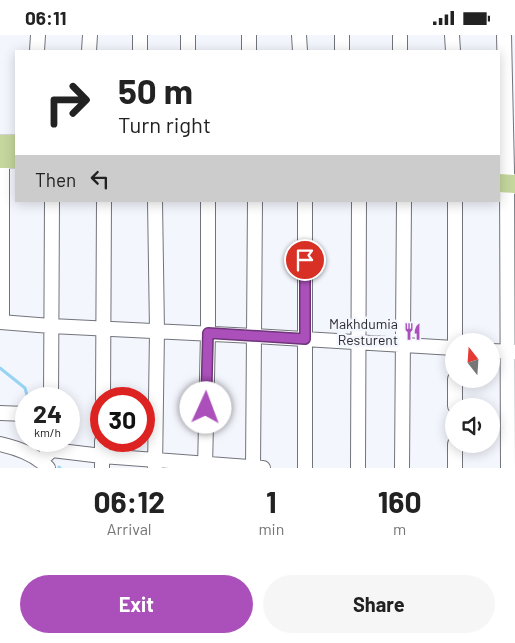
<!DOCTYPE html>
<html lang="en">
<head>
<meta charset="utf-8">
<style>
	body { margin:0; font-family:Barlow,sans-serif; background:#f6f6f6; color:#222; height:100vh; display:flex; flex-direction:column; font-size:19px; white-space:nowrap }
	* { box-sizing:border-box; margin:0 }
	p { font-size:16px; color:#767676 }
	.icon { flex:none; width:28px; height:28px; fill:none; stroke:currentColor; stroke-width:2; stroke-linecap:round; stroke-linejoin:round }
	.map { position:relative; height:433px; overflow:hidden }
	.details { display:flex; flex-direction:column; background:#fff; flex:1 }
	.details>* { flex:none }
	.guide { position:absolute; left:15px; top:15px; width:485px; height:152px; border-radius:0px; box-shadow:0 2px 12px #0003; background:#fff; color:#222; overflow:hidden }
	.needle { width:32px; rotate:343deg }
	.buttons { position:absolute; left:445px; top:298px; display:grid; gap:10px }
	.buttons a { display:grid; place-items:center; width:55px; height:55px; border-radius:50%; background:#fff; box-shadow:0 2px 12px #0003; font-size:25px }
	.speed { position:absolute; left:15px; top:352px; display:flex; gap:10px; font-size:25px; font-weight:700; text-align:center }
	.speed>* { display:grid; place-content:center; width:65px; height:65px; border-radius:50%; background:#fff; box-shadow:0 2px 12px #0003; line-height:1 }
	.speed small { font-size:12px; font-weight:400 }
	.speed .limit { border:8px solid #d22; background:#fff; color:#111 }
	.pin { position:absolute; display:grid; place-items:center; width:42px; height:42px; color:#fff; margin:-21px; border:2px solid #fff; border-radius:50%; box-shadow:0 1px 5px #0007 }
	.me { position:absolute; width:55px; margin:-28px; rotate:2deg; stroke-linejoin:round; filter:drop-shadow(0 0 4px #0008) }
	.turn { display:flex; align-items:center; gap:18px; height:105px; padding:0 20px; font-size:22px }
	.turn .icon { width:65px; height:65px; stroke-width:2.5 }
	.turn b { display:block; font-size:35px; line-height:42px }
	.then { display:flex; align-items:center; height:48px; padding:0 20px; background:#0003; gap:10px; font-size:19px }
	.eta { display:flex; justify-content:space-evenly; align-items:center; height:85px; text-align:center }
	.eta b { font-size:30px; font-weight:700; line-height:35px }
	.primary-button { display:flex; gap:10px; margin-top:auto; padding:10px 20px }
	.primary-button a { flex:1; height:58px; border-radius:30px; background:#ab50bb; color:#fff; font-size:20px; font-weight:700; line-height:58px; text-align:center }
	.primary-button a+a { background:#f6f6f6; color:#222 }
	.status { display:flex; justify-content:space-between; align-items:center; height:35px; padding:0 25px; background:#fff; direction:ltr }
	.status svg { height:14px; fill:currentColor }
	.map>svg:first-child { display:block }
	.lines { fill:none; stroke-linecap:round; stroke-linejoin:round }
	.stream { stroke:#97d3f3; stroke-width:3 }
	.minor-casing { stroke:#72747c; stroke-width:16 }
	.major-casing { stroke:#d4d4d5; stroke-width:20 }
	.minor { stroke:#fff; stroke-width:14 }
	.major { stroke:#c5d79d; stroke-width:18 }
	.route-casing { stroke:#6f347a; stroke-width:12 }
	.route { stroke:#ab50bb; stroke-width:9 }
	.labels { text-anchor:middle; stroke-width:5; stroke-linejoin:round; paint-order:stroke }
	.poi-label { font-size:14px; fill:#29292d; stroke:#f4f6fe; text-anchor:end }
</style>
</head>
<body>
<div class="status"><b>06:11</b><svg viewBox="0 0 49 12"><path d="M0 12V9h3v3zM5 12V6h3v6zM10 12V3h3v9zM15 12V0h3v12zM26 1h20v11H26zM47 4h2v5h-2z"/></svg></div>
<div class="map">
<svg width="515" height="433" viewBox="0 0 515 433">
	<rect width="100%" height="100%" fill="#f4f6fe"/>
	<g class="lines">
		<path class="stream" d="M0,333L25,353L28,364
			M39,406L41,410
			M59,432L60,433"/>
		<defs>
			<path id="minor" d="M188,0V16
				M249,0V16
				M299,0L300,16
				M342,0V16
				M400,0V16
				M452,0L453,16
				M504,0L507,136L508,433
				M37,16L38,0
				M89,16L90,0
				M140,16V0
				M305,166V433
				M0,287L51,291L254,301L454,313
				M2,287V124
				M455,306V166
				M491,316L515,317
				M51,364L52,166
				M103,364L104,166
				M455,371V344
				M0,378L26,379
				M0,409C18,413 36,419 48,433
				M41,425L52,415L102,421L263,433
				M102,433V406
				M155,433L157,296L155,166
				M205,433L208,298V166
				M253,433L255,166
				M358,433L359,166
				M402,433L404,166
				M455,433V409"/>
			<path id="major" d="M0,109H16
				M0,124H16
				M499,148L515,149"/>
		</defs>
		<use href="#minor" class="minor-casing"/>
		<use href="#major" class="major-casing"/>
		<use href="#minor" class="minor"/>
		<use href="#major" class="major"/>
	</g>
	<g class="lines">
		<defs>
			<path id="route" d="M206,373L208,298L305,304V225"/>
		</defs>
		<use href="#route" class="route-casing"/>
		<use href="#route" class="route"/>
	</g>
	<defs>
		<symbol id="restaurant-bare" viewBox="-9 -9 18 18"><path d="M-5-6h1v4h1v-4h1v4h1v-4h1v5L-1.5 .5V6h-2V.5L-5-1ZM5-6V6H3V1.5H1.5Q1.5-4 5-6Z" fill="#ab50bb" stroke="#f4f6fe" stroke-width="2.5" paint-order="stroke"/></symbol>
	</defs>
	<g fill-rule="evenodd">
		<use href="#restaurant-bare" x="400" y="284" width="25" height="25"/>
	</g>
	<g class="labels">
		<g class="poi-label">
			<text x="398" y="294">Makhdumia<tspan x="398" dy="16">Resturent</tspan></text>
		</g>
	</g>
</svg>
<div class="buttons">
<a><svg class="needle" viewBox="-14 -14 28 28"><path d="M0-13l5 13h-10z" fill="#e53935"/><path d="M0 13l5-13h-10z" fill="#767676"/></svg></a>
<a><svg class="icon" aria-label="sound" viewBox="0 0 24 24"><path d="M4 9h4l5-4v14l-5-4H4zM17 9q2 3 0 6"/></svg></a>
</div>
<div class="speed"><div>24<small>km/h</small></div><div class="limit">30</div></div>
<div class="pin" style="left:305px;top:225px;background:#d93025"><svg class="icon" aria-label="arrive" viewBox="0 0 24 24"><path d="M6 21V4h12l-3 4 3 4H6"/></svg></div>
<svg class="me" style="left:206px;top:373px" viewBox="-20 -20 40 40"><circle r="19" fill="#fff"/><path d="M0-13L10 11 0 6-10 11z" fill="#ab50bb"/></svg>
<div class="guide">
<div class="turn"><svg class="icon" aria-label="right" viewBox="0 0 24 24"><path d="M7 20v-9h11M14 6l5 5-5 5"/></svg><div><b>50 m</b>Turn right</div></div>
<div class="then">Then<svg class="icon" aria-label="left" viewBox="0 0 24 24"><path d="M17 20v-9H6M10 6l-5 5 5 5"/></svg></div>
</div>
</div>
<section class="details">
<div class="eta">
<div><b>06:12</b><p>Arrival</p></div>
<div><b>1</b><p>min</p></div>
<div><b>160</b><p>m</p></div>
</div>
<div class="primary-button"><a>Exit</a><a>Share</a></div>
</section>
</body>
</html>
